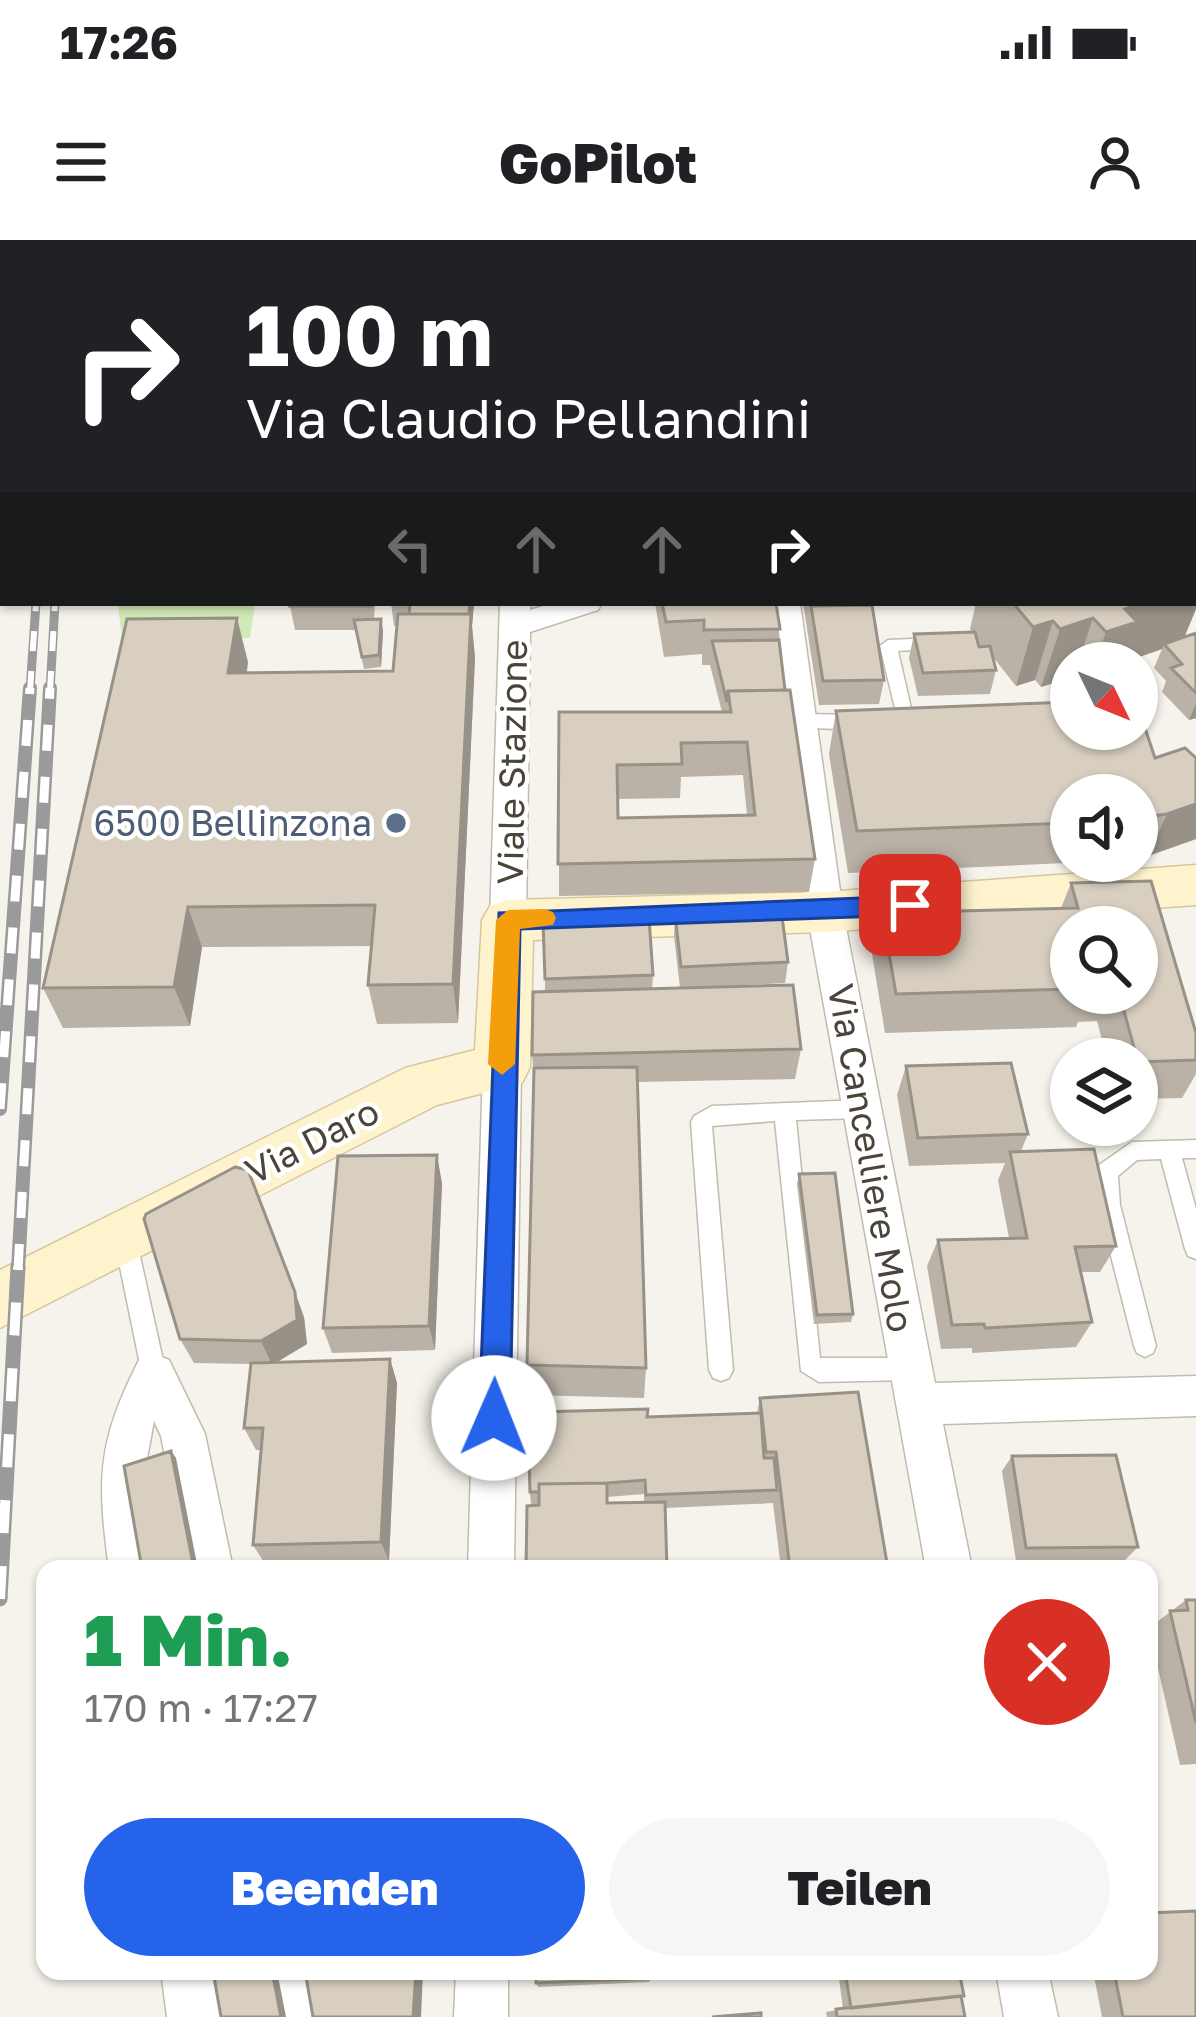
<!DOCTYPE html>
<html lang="de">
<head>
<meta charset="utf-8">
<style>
	body { margin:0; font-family:"Golos Text",sans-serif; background:#f6f6f6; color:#202124; height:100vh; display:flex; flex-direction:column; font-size:45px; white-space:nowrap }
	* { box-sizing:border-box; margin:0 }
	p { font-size:39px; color:#757577 }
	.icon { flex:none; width:66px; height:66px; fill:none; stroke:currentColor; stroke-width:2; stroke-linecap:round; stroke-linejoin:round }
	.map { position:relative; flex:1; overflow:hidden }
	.side { position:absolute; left:36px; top:1320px; width:1122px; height:420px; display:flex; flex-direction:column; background:#fff; border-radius:24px; box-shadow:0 3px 9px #0004 }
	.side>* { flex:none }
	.guide { position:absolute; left:0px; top:0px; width:1197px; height:366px; box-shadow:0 3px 9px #0004; background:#202124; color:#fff; overflow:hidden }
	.needle { width:78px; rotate:133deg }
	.fabs { position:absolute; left:1050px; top:402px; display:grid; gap:24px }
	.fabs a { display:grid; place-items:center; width:108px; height:108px; border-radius:50%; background:#fff; box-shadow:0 3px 9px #0004; font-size:60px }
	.pin { position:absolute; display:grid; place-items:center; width:102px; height:102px; color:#fff; margin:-51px; border-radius:24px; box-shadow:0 6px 18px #0006 }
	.me { position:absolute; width:132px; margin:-66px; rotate:1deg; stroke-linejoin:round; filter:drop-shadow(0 0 9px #0008) }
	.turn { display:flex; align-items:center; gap:42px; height:252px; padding:0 48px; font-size:54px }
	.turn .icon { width:156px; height:156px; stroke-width:2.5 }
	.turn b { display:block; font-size:84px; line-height:102px }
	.lanes { display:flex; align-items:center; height:114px; padding:0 48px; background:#0003; justify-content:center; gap:60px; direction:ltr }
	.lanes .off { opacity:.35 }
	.round { display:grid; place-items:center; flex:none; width:126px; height:126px; border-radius:63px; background:#f6f6f6 }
	.overview { display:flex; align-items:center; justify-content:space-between; height:204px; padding:0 48px }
	h1 { font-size:72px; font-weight:800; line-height:90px; color:#1e9e55 }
	.button { display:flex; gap:24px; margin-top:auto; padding:24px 48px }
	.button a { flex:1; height:138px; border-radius:72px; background:#2563eb; color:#fff; font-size:48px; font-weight:800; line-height:138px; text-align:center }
	.button a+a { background:#f6f6f6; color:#202124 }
	.status { display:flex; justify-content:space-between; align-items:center; height:84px; padding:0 60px; background:#fff; direction:ltr }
	.status svg { height:33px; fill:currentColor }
	header { display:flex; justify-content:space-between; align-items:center; height:156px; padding:0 48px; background:#fff; font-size:54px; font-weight:800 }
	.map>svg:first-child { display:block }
	.green { fill:#d2eab5 }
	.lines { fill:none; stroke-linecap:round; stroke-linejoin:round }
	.lane-casing { stroke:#c2bbae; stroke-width:3 }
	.street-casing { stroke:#c2bbae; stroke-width:3 }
	.secondary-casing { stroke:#d6c79b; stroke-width:3 }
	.lane { fill:#fff; fill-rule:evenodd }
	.street { fill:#fff; fill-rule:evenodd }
	.secondary { fill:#fff3cd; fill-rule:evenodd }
	.rail-far2-casing { stroke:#9a9a9a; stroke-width:9 }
	.rail-far1-casing { stroke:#9a9a9a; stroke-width:14 }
	.rail-casing { stroke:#9a9a9a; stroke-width:15 }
	.rail-far2 { stroke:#fff; stroke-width:6; stroke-dasharray:20; stroke-linecap:butt }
	.rail-far1 { stroke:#fff; stroke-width:9; stroke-dasharray:26; stroke-linecap:butt }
	.rail { stroke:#fff; stroke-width:10; stroke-dasharray:33; stroke-linecap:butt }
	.wall { fill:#bab2a6; fill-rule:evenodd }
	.shaded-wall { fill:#979187 }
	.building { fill:#d8cfc1; stroke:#979187; stroke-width:3; fill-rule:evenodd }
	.route { fill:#2563eb; stroke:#184099; stroke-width:3 }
	.slow { fill:#f59e0b }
	.service-dot { fill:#5c6f8a; stroke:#fff; stroke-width:4.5 }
	.labels { text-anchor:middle; stroke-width:9; stroke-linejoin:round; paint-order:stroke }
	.street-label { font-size:36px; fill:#4b4439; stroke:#fff }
	.service-label { font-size:36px; fill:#4e5e75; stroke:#fff; text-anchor:end }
</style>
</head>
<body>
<div class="status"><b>17:26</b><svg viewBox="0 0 49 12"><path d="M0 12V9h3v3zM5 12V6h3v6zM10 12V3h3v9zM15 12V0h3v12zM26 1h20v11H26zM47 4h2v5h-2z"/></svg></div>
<header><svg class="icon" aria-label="menu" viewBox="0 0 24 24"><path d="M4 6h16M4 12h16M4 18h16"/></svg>GoPilot<svg class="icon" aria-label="person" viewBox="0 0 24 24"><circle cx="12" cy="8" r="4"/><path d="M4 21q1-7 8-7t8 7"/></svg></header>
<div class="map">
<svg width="1196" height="1777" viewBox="0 0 1196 1777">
	<rect width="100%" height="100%" fill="#f6f3ec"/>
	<path class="green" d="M118,363H255L250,398L122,400Z"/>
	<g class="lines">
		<defs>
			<path id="lane" d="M1194,189H1196V199H1194Z
				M937,398L945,404L943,408L898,411L914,481L905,487L899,485L880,406L888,400Z
				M799,474L861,475L870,481C855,492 805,491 790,480Z
				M862,860L869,863L872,869L869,875L862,878L796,880L820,1118H909L917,1121L921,1129L917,1137L909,1140L819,1142L801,1131L775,881L712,886L733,1130L729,1138L721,1141L713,1138L709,1130L691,882L694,876L712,866Z
				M1196,900V918H1182L1196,969V1019L1188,1016L1185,1009L1161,919L1137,920L1118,936L1120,965L1156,1106L1153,1113L1145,1117L1137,1113L1134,1106L1098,965L1096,932L1099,925L1132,902Z
				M125,988L133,991L136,998L166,1134L162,1142L154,1145L146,1142L142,1134L114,998L117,991Z"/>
			<path id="street" d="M511,0H535V3H511Z
				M1194,208H1196V226H1194Z
				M500,363H530V370L553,363H602L598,370L530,392L526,680L521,690L508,694L495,690L490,680Z
				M770,363H800L843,672L935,1143L1196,1136V1176L943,1184L972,1329H926L807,672Z
				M502,811L515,816L521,827L514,1329H468L483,827L489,816Z
				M154,1114L169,1120L205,1194L233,1329H187L161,1196L154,1181L145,1229L155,1329H109C97,1239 97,1203 139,1120Z
				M161,1731H213L221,1777H167Z
				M262,1731H314L324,1777H270Z
				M456,1731H508V1777H454Z
				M996,1731H1048L1058,1777H1004Z"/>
			<path id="secondary" d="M1196,625V665L825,692L533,700L530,827L522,843L437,865L0,1088V1030L405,828L475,810L482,680L490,666L508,660L825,652Z"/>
		</defs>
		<use href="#lane" class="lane-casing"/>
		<use href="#street" class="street-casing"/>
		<use href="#secondary" class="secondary-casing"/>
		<use href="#lane" class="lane"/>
		<use href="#street" class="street"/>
		<use href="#secondary" class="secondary"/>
		<defs>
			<path id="rail-far2" d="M30,451L36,363
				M50,451L55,363"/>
			<path id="rail-far1" d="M0,869L30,448
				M18,1030L50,448"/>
			<path id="rail" d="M0,1359L18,1027"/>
		</defs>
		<use href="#rail-far2" class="rail-far2-casing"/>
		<use href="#rail-far1" class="rail-far1-casing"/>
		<use href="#rail" class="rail-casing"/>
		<use href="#rail-far2" class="rail-far2"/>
		<use href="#rail-far1" class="rail-far1"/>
		<use href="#rail" class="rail"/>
	</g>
	<path class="wall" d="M1196,333V369L1184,397L1196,393V478L1189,480L1162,452L1166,441L1154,428L1162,409L1122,423H1071L1041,447L1035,440L1016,446L993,417L996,430L990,454L918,456L909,418L914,394L972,392L970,389L975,367L972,363H1194Z
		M375,363L374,380L381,379L383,391L381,427L364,429L356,390H295L290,366Z
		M391,363H474L472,386L475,418L458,783L377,784L368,745L372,706L202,707L190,786L63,788L43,748L248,422L247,432L393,431L397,386H394Z
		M655,363H776L785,450L815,619L809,652L559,656V472H722L710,425H702V414L664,417ZM743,535L747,575L618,578L617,559L680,558L681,537Z
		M803,363H872L884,440L879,464L819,465Z
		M836,471L1155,518L1196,564V599L1148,616L1137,618V555H1071V621H1111L848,633L829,514Z
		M1071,643L1196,793V834L1182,858L1137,859V819H1107L1097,781L1078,782L1076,787L885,793L872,714L882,673L1061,668ZM1071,687L1137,753H1071Z
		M675,674L788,722L785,743L687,748L801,809L795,839L637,842L646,1128L644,1158L530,1155L527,1125L534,836L532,815L545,751V739L653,735L652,749L680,748L674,696Z
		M906,826L1028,894L1021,911L1116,1006L1100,1032H1081L1092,1082L1076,1107L972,1113V1108L941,1109L927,1026L938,1000L1009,998L998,940L1005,923L909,926L897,855Z
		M799,934L853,1074L851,1082L814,1084L797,944Z
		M442,943L435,1110L332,1113L323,1088Z
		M304,1077L307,1104L277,1122L390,1119L397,1143L389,1321L265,1324L253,1305L261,1210H256L244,1188L251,1124L194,1123L180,1099Z
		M760,1158L888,1329H781L773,1263L665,1268L531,1266L530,1252L647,1177L757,1173ZM644,1254V1263H607V1257Z
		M1012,1216L1138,1307L1125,1320L1016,1321L1002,1231Z
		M1186,1360H1196V1524L1180,1525L1149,1388Z
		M838,1731H959L965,1777H827L826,1772L843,1769Z
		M1093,1731H1149L1196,1777H1102Z
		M651,1738L649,1742L538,1747L536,1743Z"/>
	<path class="shaded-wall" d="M213,0H230L228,3H212Z
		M1194,347H1196V369L1182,403L1164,404L1162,409L1122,423H1095L1106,392L1125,369L1144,363H1194Z
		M470,363H474L472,386L475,418L458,783L453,744Z
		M237,378L248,422L239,476L228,433Z
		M1093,378L1078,423H1071V438L1041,447L1060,389Z
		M381,379L383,391L381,427L379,415Z
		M1053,381L1035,440L1016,446L1033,387Z
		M1196,464V478L1189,480Z
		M1196,564V599L1148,616L1167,574Z
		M188,667L202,707L190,786L174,747Z
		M437,915L442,943L435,1110L429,1086Z
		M295,1052L304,1077L307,1104L272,1125L261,1101Z
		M390,1119L397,1143L389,1321L381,1302Z
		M171,1211L176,1218L198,1329H194Z
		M272,1731H277L286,1777H281Z
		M416,1731H423L421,1777H413Z"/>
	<path class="building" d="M165,0H213L212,3L165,1Z
		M234,0H302L301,3Z
		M302,0H330L328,3H301Z
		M436,0H496L495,3H436Z
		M542,0H631L632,3H542Z
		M658,0H725V3H658Z
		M741,0H788L789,3H741Z
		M818,0H874L877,3H820Z
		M291,363H371V366H290Z
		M410,363H470L469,374H409Z
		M662,363H776L780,389L704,390V380L666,382Z
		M1013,363H1144L1125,369L1137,382L1106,392L1093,378L1060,389L1053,381L1033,387Z
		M872,365L884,440L823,441L811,366Z
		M398,374H471L453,744L368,745L375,665L188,667L174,747L43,748L127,379L237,378L228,433L393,431Z
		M381,379L379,415L362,417L354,380Z
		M975,392L979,407L990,406L996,430L923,433L914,394Z
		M1196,393V453L1171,428L1182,424L1164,404Z
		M779,400L785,450L728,451L727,462L712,401Z
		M790,450L815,619L558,624L559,472H731L728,451ZM747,502L755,575L618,578L617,525L682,524L681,503Z
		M1071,462V489H1137V464L1155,518L1185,508L1196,518V564L1167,574L1137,578V555H1071V583L857,591L836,471Z
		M1151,641L1196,793V820L1138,822L1119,753H1137V687H1071V749L896,754L882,673L1078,668L1071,643Z
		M781,669L788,722L681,727L675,674Z
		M649,678L653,735L545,739L543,682Z
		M793,745L801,809L532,815L533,752Z
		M1011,823L1028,894L918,898L906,826Z
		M637,827L646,1128L527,1125L534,828Z
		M1094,909L1116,1006L1075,1007L1092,1082L985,1088L984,1084L952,1085L938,1000L1027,998L1010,912Z
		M437,915L429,1086L323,1088L338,916Z
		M235,927L248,930L295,1052L297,1080L261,1101L180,1099L144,979L146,974Z
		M835,933L853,1074L817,1075L799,934Z
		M390,1119L381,1302L253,1305L263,1188H244L251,1123Z
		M858,1152L888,1329H790L776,1212H766L760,1158Z
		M648,1169L647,1177L761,1173L764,1218H774L777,1250L646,1255L645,1240L607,1243L539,1244V1252H530L528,1183L539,1172Z
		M171,1211L194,1329H142L124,1226Z
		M1116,1215L1138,1307L1026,1308L1012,1216Z
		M607,1243V1263L665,1262L667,1329H526L527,1266L539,1265V1244Z
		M422,1323L421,1329H237V1326Z
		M1186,1360H1196V1483L1170,1371L1188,1370Z
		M1196,1671V1777H1123L1114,1731H1149V1673Z
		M213,1731H272L281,1777H221Z
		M305,1731H416L413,1777H313Z
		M536,1731H651V1738L536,1743Z
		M845,1731H959L964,1756L851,1768Z
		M961,1756L965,1777H837L836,1769Z
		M761,1773V1777H712Z"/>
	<path class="route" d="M910,656L923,665L910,675L520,689L510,1178L505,1189L494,1193L484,1189L479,1178L499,673Z"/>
	<path class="slow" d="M544,669L553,672L556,678L553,685L520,689L515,824L502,835L488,824L496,680L508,670Z"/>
	<circle class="service-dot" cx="396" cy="583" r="12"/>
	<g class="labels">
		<g class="street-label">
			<text transform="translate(512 522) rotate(-89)" y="13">Viale Stazione</text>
			<text transform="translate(312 901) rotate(-27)" y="13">Via Daro</text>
			<text transform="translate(871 918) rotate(80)" y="13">Via Cancelliere Molo</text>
		</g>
		<g class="service-label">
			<text x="372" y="596">6500 Bellinzona</text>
		</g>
	</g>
</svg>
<div class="fabs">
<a><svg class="needle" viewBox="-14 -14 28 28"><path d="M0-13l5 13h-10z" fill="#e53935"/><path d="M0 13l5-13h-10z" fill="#757577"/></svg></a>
<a><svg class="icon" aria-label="sound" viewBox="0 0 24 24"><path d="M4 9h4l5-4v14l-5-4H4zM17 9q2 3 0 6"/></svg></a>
<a><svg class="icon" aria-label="search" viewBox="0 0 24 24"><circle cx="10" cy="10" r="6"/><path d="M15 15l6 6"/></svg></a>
<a><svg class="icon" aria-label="layers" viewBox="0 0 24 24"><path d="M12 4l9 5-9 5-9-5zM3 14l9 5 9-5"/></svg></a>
</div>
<div class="pin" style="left:910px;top:665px;background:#d93025"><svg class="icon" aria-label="arrive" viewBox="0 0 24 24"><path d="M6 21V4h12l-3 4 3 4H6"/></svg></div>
<svg class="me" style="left:494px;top:1178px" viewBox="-20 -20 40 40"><circle r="19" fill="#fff"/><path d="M0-13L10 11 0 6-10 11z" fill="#2563eb"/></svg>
<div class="guide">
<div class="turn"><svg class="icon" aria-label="right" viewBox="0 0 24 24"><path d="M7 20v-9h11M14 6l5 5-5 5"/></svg><div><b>100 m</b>Via Claudio Pellandini</div></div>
<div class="lanes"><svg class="icon off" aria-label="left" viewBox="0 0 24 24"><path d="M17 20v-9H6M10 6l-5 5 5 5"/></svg><svg class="icon off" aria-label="ahead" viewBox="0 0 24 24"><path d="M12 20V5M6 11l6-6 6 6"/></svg><svg class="icon off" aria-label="ahead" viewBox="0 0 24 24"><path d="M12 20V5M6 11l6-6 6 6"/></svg><svg class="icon" aria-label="right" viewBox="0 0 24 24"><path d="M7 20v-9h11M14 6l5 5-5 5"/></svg></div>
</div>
<section class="side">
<div class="overview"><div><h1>1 Min.</h1><p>170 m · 17:27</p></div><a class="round" style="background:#d93025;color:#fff"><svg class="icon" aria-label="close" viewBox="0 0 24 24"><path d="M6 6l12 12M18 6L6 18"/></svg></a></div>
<div class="button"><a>Beenden</a><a>Teilen</a></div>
</section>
</div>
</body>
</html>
